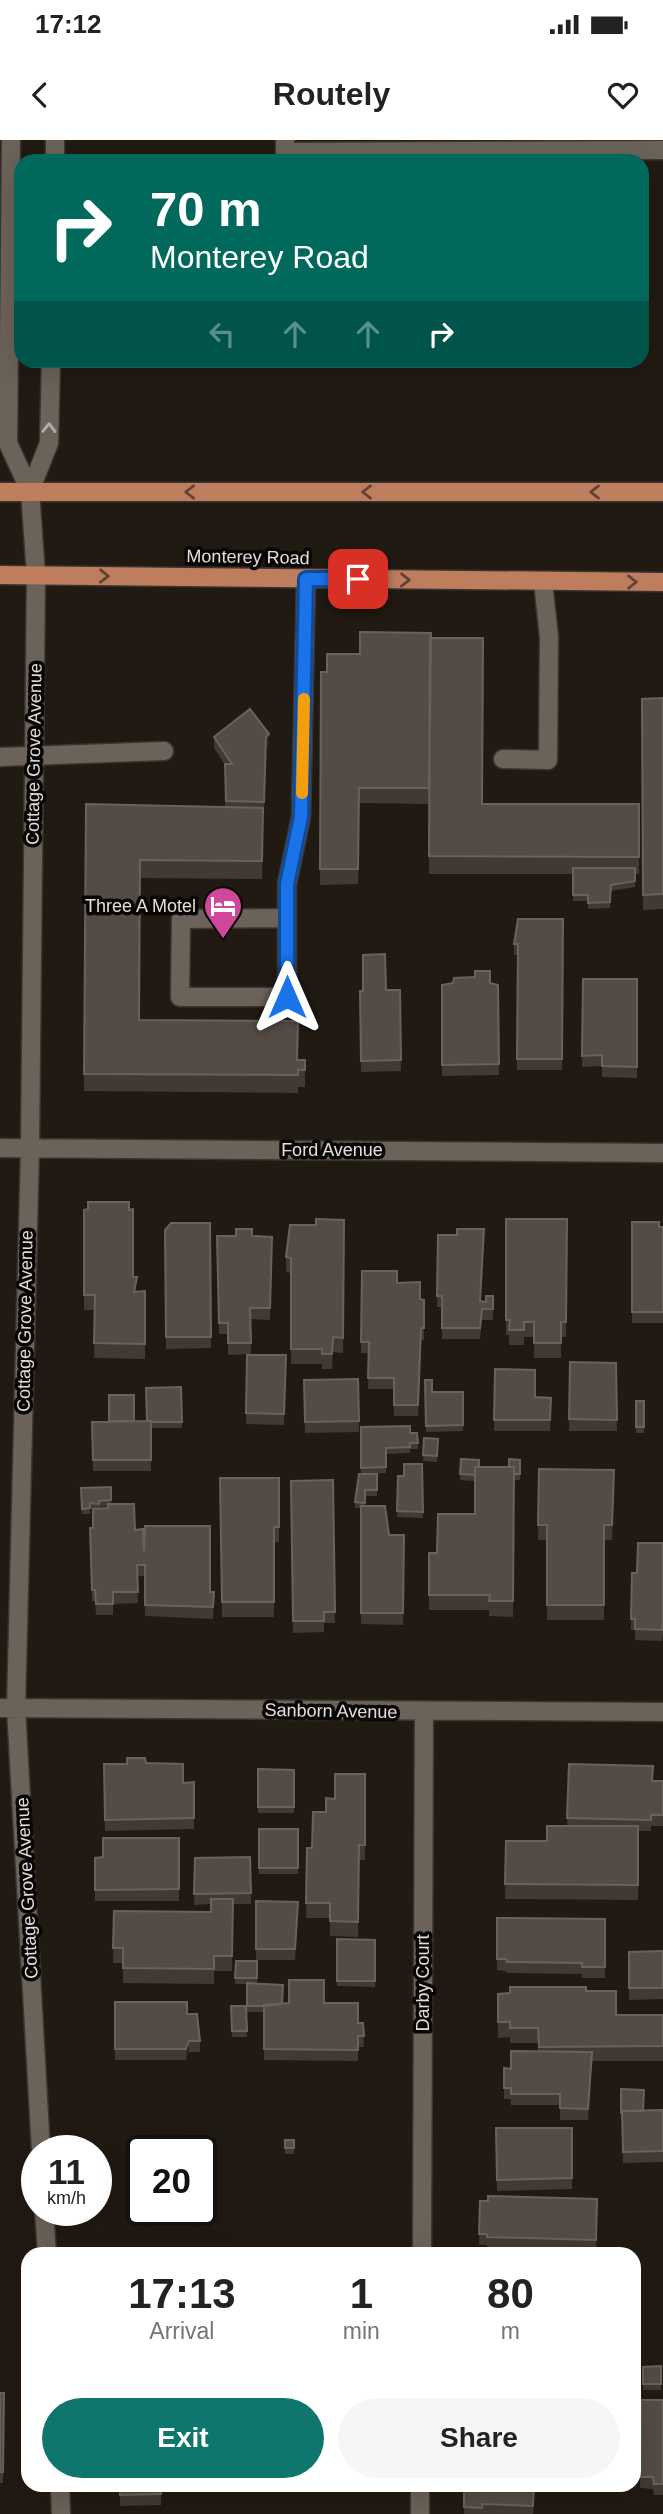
<!DOCTYPE html>
<html lang="en">
<head>
<meta charset="utf-8">
<style>
	body { margin:0; font-family:Helvetica,sans-serif; background:#f6f6f6; color:#222; height:100vh; display:flex; flex-direction:column; font-size:26px; white-space:nowrap }
	* { box-sizing:border-box; margin:0 }
	p { font-size:23px; color:#767676 }
	.icon { flex:none; width:38px; height:38px; fill:none; stroke:currentColor; stroke-width:2; stroke-linecap:round; stroke-linejoin:round }
	.map { position:relative; flex:1; overflow:hidden }
	.side { position:absolute; left:21px; top:2107px; width:620px; height:245px; display:flex; flex-direction:column; background:#fff; border-radius:21px; box-shadow:0 7px 28px #0002 }
	.side>* { flex:none }
	.banner { position:absolute; left:14px; top:14px; width:635px; height:214px; border-radius:21px; box-shadow:0 7px 28px #0002; background:#00695c; color:#fff; overflow:hidden }
	.speed { position:absolute; left:21px; top:1995px; display:flex; gap:14px; font-size:35px; font-weight:700; text-align:center }
	.speed>* { display:grid; place-content:center; width:91px; height:91px; border-radius:50%; background:#fff; box-shadow:0 7px 28px #0002; line-height:1 }
	.speed small { font-size:18px; font-weight:400 }
	.speed .limit { border:4px solid #111; border-radius:10px; background:#fff; color:#111 }
	.pin { position:absolute; display:grid; place-items:center; width:60px; height:60px; color:#fff; margin:-30px; border-radius:14px; box-shadow:0 4px 10px #0006 }
	.me { position:absolute; width:77px; margin:-38px; rotate:0deg; stroke-linejoin:round; filter:drop-shadow(0 0 5px #0008) }
	.turn { display:flex; align-items:center; gap:24px; height:147px; padding:0 21px; font-size:32px }
	.turn .icon { width:91px; height:91px; stroke-width:2.5 }
	.turn b { display:block; font-size:49px; line-height:60px }
	.lanes { display:flex; align-items:center; height:66px; padding:0 21px; background:#0003; justify-content:center; gap:35px; direction:ltr }
	.lanes .off { opacity:.35 }
	.eta { display:flex; justify-content:space-evenly; align-items:center; height:119px; text-align:center }
	.eta b { font-size:42px; font-weight:600; line-height:49px }
	.action { display:flex; gap:14px; margin-top:auto; padding:14px 21px }
	.action a { flex:1; height:80px; border-radius:42px; background:#0f766e; color:#fff; font-size:28px; font-weight:600; line-height:80px; text-align:center }
	.action a+a { background:#f6f6f6; color:#222 }
	.status { display:flex; justify-content:space-between; align-items:center; height:49px; padding:0 35px; background:#fff; direction:ltr }
	.status svg { height:19px; fill:currentColor }
	header { display:flex; justify-content:space-between; align-items:center; height:91px; padding:0 21px; background:#fff; font-size:32px; font-weight:600 }
	.map>svg:first-child { display:block }
	.lines { fill:none; stroke-linecap:round; stroke-linejoin:round }
	.service-casing { stroke:#3b3531; stroke-width:21 }
	.minor-casing { stroke:#3b3531; stroke-width:21 }
	.primary-casing { stroke:#3b3531; stroke-width:21 }
	.service { stroke:#6b6259; stroke-width:18 }
	.minor { stroke:#6b6259; stroke-width:18 }
	.primary { stroke:#be7e5e; stroke-width:18 }
	.wall { fill:#413932; fill-rule:evenodd }
	.shaded-wall { fill:#2d251d }
	.building { fill:#534b44; stroke:#69625b; stroke-width:2 }
	.oneway { stroke:#b3aca6 }
	.oneway2 { stroke:#634231 }
	.route-casing { stroke:#114b97; stroke-width:18 }
	.route { stroke:#1a73e8; stroke-width:12 }
	.slow { stroke:#f59e0b; stroke-width:12 }
	.labels { text-anchor:middle; stroke-width:7; stroke-linejoin:round; paint-order:stroke }
	.street-label { font-size:18px; fill:#e3ded9; stroke:#080604 }
	.poi-label { font-size:18px; fill:#e3ded9; stroke:#080604; text-anchor:end }
</style>
</head>
<body>
<div class="status"><b>17:12</b><svg viewBox="0 0 49 12"><path d="M0 12V9h3v3zM5 12V6h3v6zM10 12V3h3v9zM15 12V0h3v12zM26 1h20v11H26zM47 4h2v5h-2z"/></svg></div>
<header><svg class="icon" aria-label="back" viewBox="0 0 24 24"><path d="M15 5l-7 7 7 7"/></svg>Routely<svg class="icon" aria-label="heart" viewBox="0 0 24 24"><path d="M12 20l-8-8c-3-5 5-10 8-4 3-6 11-1 8 4z"/></svg></header>
<div class="map">
<svg width="663" height="2374" viewBox="0 0 663 2374">
	<rect width="100%" height="100%" fill="#211a12"/>
	<g class="lines">
		<defs>
			<path id="service" d="M11,0L8,303L30,351
				M285,0V12L663,10
				M55,21V0
				M30,351L49,303L51,220
				M0,617L164,611
				M503,619L548,620L549,497L543,442
				M287,778L181,779L180,857H287V744L301,677L306,439"/>
			<path id="minor" d="M30,351L36,435L30,1008L16,1568L41,2011
				M0,1008L663,1013
				M0,1568L663,1572
				M44,2070L47,2114
				M422,2114L424,1572
				M60,2345L61,2374
				M420,2374V2345"/>
			<path id="primary" d="M0,352H663
				M0,435L663,442"/>
		</defs>
		<use href="#service" class="service-casing"/>
		<use href="#minor" class="minor-casing"/>
		<use href="#primary" class="primary-casing"/>
		<use href="#service" class="service"/>
		<use href="#minor" class="minor"/>
		<use href="#primary" class="primary"/>
	</g>
	<path class="wall" d="M431,498L482,664H639V734H635V747L611,751L610,768L588,769V761H573V734H429V664L359,663L358,744L320,745L321,532H327L360,514Z
		M663,558V769L643,770L642,559Z
		M214,597L269,605L266,608L264,673H263L262,739L140,738L139,880L297,920H305V947H298V953L84,951L86,664L225,667V625L214,608Z
		M563,779L562,930H517V815H514V804Z
		M583,839H637V938L602,937V926L582,927Z
		M490,843L498,845L499,935L442,936V845Z
		M386,850H400L401,931L361,932L360,851Z
		M129,1069L133,1137L137,1152L145,1151V1219L94,1218L95,1170H84V1070Z
		M506,1079H567L566,1197H561V1218H534V1197H524V1205H509V1195H506Z
		M344,1080L343,1213L333,1212L332,1229H322V1224H291V1133L286,1132V1117L316,1085Z
		M632,1082L663,1087V1183H632Z
		M210,1083L211,1208L166,1209L165,1090Z
		M438,1095L484,1100L480,1161L486,1162L493,1156V1180H482L480,1199H442V1167H437Z
		M217,1096L272,1097L270,1180L251,1179V1214L228,1215V1194H219Z
		M362,1131L397,1143L420,1159L424,1160V1200H421L418,1276H394V1249H368L369,1213H361Z
		M247,1215H286L284,1285L246,1284Z
		M570,1222L616,1223L617,1291H569Z
		M495,1229L535,1257L551,1258L550,1291H494Z
		M358,1239L359,1292L305,1293L304,1240Z
		M425,1240L432,1252H463V1291L426,1292Z
		M181,1247L182,1288H151V1331H93L92,1282L147,1281Z
		M636,1261H644V1293H636Z
		M361,1287L417,1293L418,1309H410V1313L386,1314V1333L363,1334H377V1356H365V1366L389,1395H404L403,1485L361,1484V1368H355V1362L361,1334Z
		M424,1298L438,1299L437,1322L423,1321Z
		M461,1319L479,1327H509L520,1320V1340H514L513,1477L489,1476V1470H429V1413H437L475,1374V1341L460,1340Z
		M422,1324L423,1378L397,1377L398,1336H404Z
		M539,1329L614,1345L612,1400H604V1480H547V1400H538Z
		M220,1338H279V1402H274V1477H222Z
		M333,1340L335,1483H324V1492L293,1493L291,1341Z
		M111,1347V1364L135,1390L144,1411L210,1452H214L213,1479L145,1476V1436H137L138,1463L113,1464V1475H96L95,1461H92L90,1399L93,1388V1369H90V1374H82L81,1348ZM108,1366V1368L99,1369V1367Z
		M663,1403V1494L662,1501L635,1500V1490H631L632,1433H637Z
		M146,1623L183,1643L194,1642V1689L105,1691L104,1624Z
		M569,1624L652,1641H663V1686H651V1691H638V1760L505,1759L506,1701H547L567,1686Z
		M258,1629L294,1630V1673H258Z
		M365,1634V1720H359L358,1797L330,1796V1778H306L307,1708H312L326,1672L335,1659Z
		M259,1689H298V1734H259Z
		M179,1698V1761H95V1718L103,1717Z
		M250,1717L251,1764H233L232,1831H214V1844L123,1843V1823H113L114,1771L211,1772V1764L194,1765L195,1718Z
		M256,1761L298,1773L295,1820H256Z
		M497,1778L605,1779V1838H582V1834L507,1833L506,1831L497,1830Z
		M337,1799L375,1800V1847L337,1846Z
		M663,1811V1859L629,1860V1812Z
		M236,1821H257V1844L282,1864L324,1863L358,1883H363L364,1907H358V1921L264,1920V1872H247V1844H235Z
		M586,1851L616,1875H663V1921H592L588,1980H560V1965H511V1959H504V1928L511,1929L538,1911V1903H510V1897L498,1898V1869Z
		M115,1862L187,1874L200,1901V1912H189L186,1920H115Z
		M231,1866H246L247,1897H232Z
		M621,1949L643,1971L663,1970V2022L623,2023L622,1979H621Z
		M496,1988H572V2049L497,2051Z
		M285,2000H294V2014H285Z
		M597,2059L596,2111L487,2108V2105H479L480,2061Z
		M661,2226V2250H643V2227Z
		M0,2253H4L3,2343H0Z
		M641,2260H663V2355H654L653,2349L640,2348Z
		M120,2345H161V2365L120,2366Z
		M464,2345H535L533,2374H464Z
		M573,2345H600V2350H573Z"/>
	<path class="shaded-wall" d="M269,594V605L266,608L264,673L266,597Z
		M333,1197V1212L332,1229V1214Z
		M189,1901V1912L186,1920V1909Z
		M592,1912V1923L588,1980V1969Z"/>
	<path class="building" d="M360,492L431,493L429,648H359L358,729H320L321,532H327V514H360Z
		M430,498H483L482,664H639V717L429,716Z
		M663,558V754L643,755L642,559Z
		M250,569L269,594L266,597L264,662L226,661L225,624H232L214,597Z
		M86,664L263,668L262,721L140,720L139,880L298,881L297,920H305V930H298V935L84,934Z
		M573,728H635V741L611,745L610,762L588,763V755H573Z
		M518,779H563L562,919H517L518,804H514Z
		M385,814L386,850H400L401,920L361,921L360,851H363V815Z
		M475,831H490V843L498,845L499,924L442,925V845L453,843L454,838L475,837Z
		M583,839H637V927L602,926V915L582,916Z
		M88,1062H129V1070L133,1069V1137H137L134,1152L145,1151V1204L94,1203L95,1155H84V1070L88,1069Z
		M316,1079L344,1080L343,1198L333,1197L332,1214H322V1209H291V1118L286,1117L290,1085H316Z
		M506,1079H567L566,1182H561V1203H534V1182H524V1190H509L510,1180H506Z
		M632,1082H659V1087H663V1172H632Z
		M171,1083H210L211,1197H166L165,1090Z
		M236,1089H252V1096L272,1097L270,1168H250L251,1203H228V1183H219L217,1096H236Z
		M457,1089H484L480,1161L486,1162V1156H493V1169H482L480,1188H442V1156H437L438,1095H457Z
		M362,1131H397V1143L420,1142V1159L424,1160V1188H421L418,1265H394V1238H368L369,1202H361Z
		M247,1215H286L284,1274L246,1273Z
		M570,1222L616,1223L617,1280L569,1279Z
		M495,1229L535,1230V1257L551,1258L550,1280H494Z
		M358,1239L359,1281L305,1282L304,1240Z
		M425,1240H432V1252H463V1285L426,1286Z
		M181,1247L182,1282H151V1281H147L146,1248Z
		M109,1255H134V1281H109Z
		M636,1261H644V1287H636Z
		M151,1281V1320H93L92,1282Z
		M410,1286V1293H417L418,1303H410V1307L386,1308V1327L361,1328V1287Z
		M424,1298L438,1299L437,1316L423,1315Z
		M461,1319L479,1320V1327H475V1335L460,1334Z
		M509,1319L520,1320V1334H514V1327H509Z
		M404,1324H422L423,1372L397,1371L398,1336H404Z
		M475,1327H514L513,1461H489L490,1455H429V1413H437L438,1374H475Z
		M539,1329L614,1330L612,1385H604V1465H547V1385H538Z
		M359,1334H377V1350H365V1363L355,1362Z
		M220,1338H279V1387H274V1462H222Z
		M333,1340L335,1472H324V1481H293L291,1341Z
		M111,1347V1360L99,1361V1364L90,1363V1368L82,1369L81,1348Z
		M108,1364H134L135,1390L143,1389L144,1411L145,1386H210V1452H214L213,1467L145,1465V1425H137L138,1452H113V1464H96L95,1450H92L90,1388H93V1369L108,1368Z
		M361,1366H385L389,1395H404L403,1473H361Z
		M638,1403H663V1483L662,1490L635,1489V1479H631L632,1433H637Z
		M127,1618H145L146,1623L183,1624V1643L194,1642V1678L105,1680L104,1624H127Z
		M569,1624L653,1626L652,1641H663V1675H651V1680L567,1678Z
		M258,1629L294,1630V1667H258Z
		M335,1634H365V1705H359L358,1782L330,1781V1763H306L307,1708H312L313,1672H326V1658L335,1659Z
		M547,1686H638V1745L505,1744L506,1701H547Z
		M259,1689H298V1728H259Z
		M103,1698H179V1749L95,1750V1718L103,1717Z
		M250,1717L251,1753L194,1754L195,1718Z
		M211,1759H233L232,1816H214V1829L123,1828V1808H113L114,1771L211,1772Z
		M256,1761L298,1762L295,1809H256Z
		M497,1778L605,1779V1827H582V1823L507,1822L506,1819H497Z
		M337,1799L375,1800V1841H337Z
		M663,1811V1848H629V1812Z
		M236,1821H257V1838H235Z
		M289,1840H324V1863H358V1883H363L364,1896H358V1910L264,1909V1865L289,1863Z
		M247,1843L283,1845L282,1864L264,1866H247Z
		M510,1847H586V1851H616V1875H663V1906L539,1907L538,1888H510V1882H498V1854L510,1853Z
		M115,1862H187V1874H197L200,1901H189L186,1909H115Z
		M231,1866H246L247,1891H232Z
		M511,1911L592,1912L588,1969L560,1968V1954H511V1948H504V1928L511,1929Z
		M621,1949L644,1950L643,1971H622V1973H621Z
		M663,1970V2011L623,2012L622,1971Z
		M496,1988H572V2038L497,2040Z
		M285,2000H294V2008H285Z
		M488,2056L597,2059L596,2100L487,2097V2094H479L480,2061H488Z
		M661,2226V2244H643V2227Z
		M0,2253H4L3,2332H0Z
		M641,2260H663V2344H654L653,2337H640Z
		M120,2345H161V2354L120,2355Z
		M464,2345H534L533,2366L482,2364V2368L464,2367Z"/>
	<defs><path id="oneway-chevron" d="M-2-3.5L2.5 0L-2 3.5" fill="none" stroke-width="1.6" stroke-linecap="round" stroke-linejoin="round" transform="scale(1.75)"/></defs>
	<use class="oneway" href="#oneway-chevron" transform="translate(49 288) rotate(-89)"/>
	<g class="oneway2">
		<use href="#oneway-chevron" transform="translate(190 352) rotate(-180)"/>
		<use href="#oneway-chevron" transform="translate(367 352) rotate(-180)"/>
		<use href="#oneway-chevron" transform="translate(595 352) rotate(-180)"/>
		<use href="#oneway-chevron" transform="translate(104 436) rotate(1)"/>
		<use href="#oneway-chevron" transform="translate(405 440) rotate(1)"/>
		<use href="#oneway-chevron" transform="translate(632 442)"/>
	</g>
	<g class="lines">
		<defs>
			<path id="route" d="M287,857V744L301,677L306,439H358"/>
		</defs>
		<use href="#route" class="route-casing"/>
		<use href="#route" class="route"/>
		<path class="slow" d="M302,653L304,559"/>
	</g>
	<defs>
		<symbol id="hotel-pin" viewBox="-11 -11 22 30"><path d="M0 17L-7.5 6A9.5 9.5 0 1 1 7.5 6Z" fill="#d1479c" stroke="#080604"/><path d="M-6-4.5h1.5V1H6V5H4.5V3h-9V5H-6ZM-4 0a1.8 1.8 0 1 1 3.6 0ZM.5 0V-2.5h3Q6-2.5 6 0Z" fill="#fff"/></symbol>
	</defs>
	<g fill-rule="evenodd">
		<use href="#hotel-pin" x="201" y="744" width="44" height="60"/>
	</g>
	<g class="labels">
		<g class="street-label">
			<text transform="translate(248 417) rotate(1)" y="6">Monterey Road</text>
			<text transform="translate(34 614) rotate(-89)" y="6">Cottage Grove Avenue</text>
			<text x="332" y="1016">Ford Avenue</text>
			<text transform="translate(25 1181) rotate(-89)" y="6">Cottage Grove Avenue</text>
			<text transform="translate(331 1571) rotate(1)" y="6">Sanborn Avenue</text>
			<text transform="translate(27 1748) rotate(-93)" y="6">Cottage Grove Avenue</text>
			<text transform="translate(423 1843) rotate(-90)" y="6">Darby Court</text>
		</g>
		<g class="poi-label">
			<text x="196" y="772">Three A Motel</text>
		</g>
	</g>
</svg>
<div class="speed"><div>11<small>km/h</small></div><div class="limit">20</div></div>
<div class="pin" style="left:358px;top:439px;background:#d93025"><svg class="icon" aria-label="arrive" viewBox="0 0 24 24"><path d="M6 21V4h12l-3 4 3 4H6"/></svg></div>
<svg class="me" style="left:287px;top:857px" viewBox="-20 -20 40 40"><path d="M0-17L14 15 0 8-14 15z" fill="#1a73e8" stroke="#fff" stroke-width="4"/></svg>
<div class="banner">
<div class="turn"><svg class="icon" aria-label="right" viewBox="0 0 24 24"><path d="M7 20v-9h11M14 6l5 5-5 5"/></svg><div><b>70 m</b>Monterey Road</div></div>
<div class="lanes"><svg class="icon off" aria-label="left" viewBox="0 0 24 24"><path d="M17 20v-9H6M10 6l-5 5 5 5"/></svg><svg class="icon off" aria-label="ahead" viewBox="0 0 24 24"><path d="M12 20V5M6 11l6-6 6 6"/></svg><svg class="icon off" aria-label="ahead" viewBox="0 0 24 24"><path d="M12 20V5M6 11l6-6 6 6"/></svg><svg class="icon" aria-label="right" viewBox="0 0 24 24"><path d="M7 20v-9h11M14 6l5 5-5 5"/></svg></div>
</div>
<section class="side">
<div class="eta">
<div><b>17:13</b><p>Arrival</p></div>
<div><b>1</b><p>min</p></div>
<div><b>80</b><p>m</p></div>
</div>
<div class="action"><a>Exit</a><a>Share</a></div>
</section>
</div>
</body>
</html>
